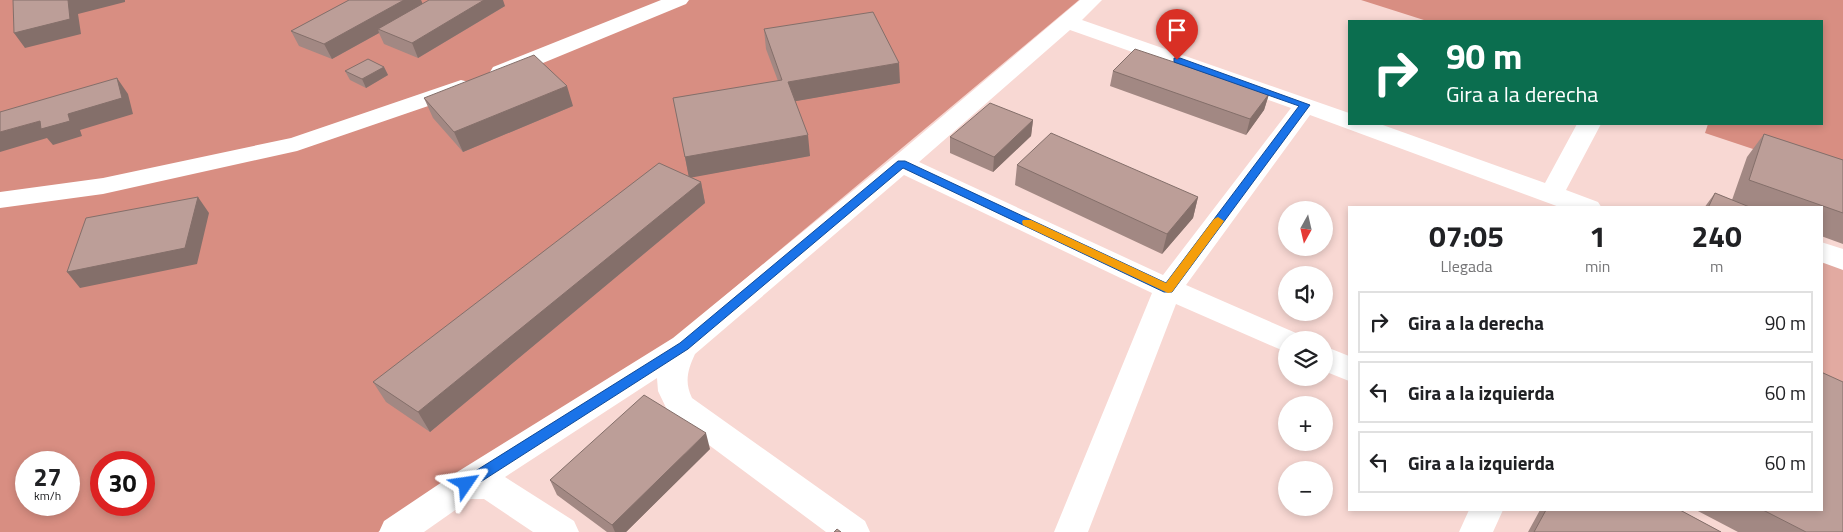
<!DOCTYPE html>
<html lang="es">
<head>
<meta charset="utf-8">
<style>
	body { margin:0; font-family:"Titillium Web",sans-serif; background:#f6f6f6; color:#202124; height:100vh; display:flex; flex-direction:column; font-size:19px; white-space:nowrap }
	* { box-sizing:border-box; margin:0 }
	p { font-size:16px; color:#757577 }
	.icon { flex:none; width:28px; height:28px; fill:none; stroke:currentColor; stroke-width:2; stroke-linecap:round; stroke-linejoin:round }
	.map { position:relative; flex:1; overflow:hidden }
	.details { position:absolute; left:1348px; top:206px; width:475px; height:305px; display:flex; flex-direction:column; background:#fff; border-radius:0px; box-shadow:0 2px 8px #0003 }
	.details>* { flex:none }
	.banner { position:absolute; left:1348px; top:20px; width:475px; height:105px; border-radius:0px; box-shadow:0 2px 8px #0003; background:#0b6e4f; color:#fff; overflow:hidden }
	.needle { width:32px; rotate:188deg }
	.tools { position:absolute; left:1278px; top:201px; display:grid; gap:10px }
	.tools a { display:grid; place-items:center; width:55px; height:55px; border-radius:50%; background:#fff; box-shadow:0 2px 8px #0003; font-size:25px }
	.speed { position:absolute; left:15px; top:451px; display:flex; gap:10px; font-size:25px; font-weight:700; text-align:center }
	.speed>* { display:grid; place-content:center; width:65px; height:65px; border-radius:50%; background:#fff; box-shadow:0 2px 8px #0003; line-height:1 }
	.speed small { font-size:12px; font-weight:400 }
	.speed .limit { border:8px solid #d22; background:#fff; color:#111 }
	.pin { position:absolute; display:grid; place-items:center; width:42px; height:42px; color:#fff; margin:-51px -21px; border-radius:50% 50% 50% 0; rotate:-45deg; box-shadow:0 0 5px #0007 }
	.pin .icon { rotate:45deg }
	.me { position:absolute; width:55px; margin:-28px; rotate:58deg; stroke-linejoin:round; filter:drop-shadow(0 0 4px #0008) }
	.turn { display:flex; align-items:center; gap:18px; height:105px; padding:0 15px; font-size:22px }
	.turn .icon { width:65px; height:65px; stroke-width:2.5 }
	.turn b { display:block; font-size:35px; line-height:42px }
	.eta { display:flex; justify-content:space-evenly; align-items:center; height:85px; text-align:center }
	.eta b { font-size:30px; font-weight:700; line-height:35px }
	ul { padding:0; list-style:none }
	li { display:flex; align-items:center; gap:15px; height:62px; margin:0 10px 8px; padding:0 5px; border:2px solid #e0e0e0; border-radius:0px }
	li div { flex:1 }
	li b { display:block; font-size:19px }
	li em { font-style:normal }
	.map>svg:first-child { display:block }
	.green { fill:#e2aaa1 }
	.forest { fill:#d88e82; fill-rule:evenodd }
	.lines { fill:none; stroke-linecap:round; stroke-linejoin:round }
	.street { fill:#fff; fill-rule:evenodd }
	.wall { fill:#a28883 }
	.shaded-wall { fill:#846f6a }
	.building { fill:#bc9e98; stroke:#846f6a }
	.route { fill:#1a73e8; stroke:#114b97 }
	.slow { fill:#f59e0b }
</style>
</head>
<body>
<div class="map">
<svg width="1843" height="532" viewBox="0 0 1843 532">
	<rect width="100%" height="100%" fill="#f8d8d3"/>
	<path class="green" d="M1824,261L1843,268V386L1821,376V270Z"/>
	<path class="forest" d="M0,0H1079L665,346L378,532H0ZM26,462H69V505H26ZM101,462H144V505H101Z
		M1361,0H1843V179L1705,133L1708,124H1821V21H1427Z"/>
	<g class="lines">
		<path class="street" d="M661,0H689L686,4L509,77L501,79L493,77L490,72L493,67Z
			M1080,0H1102L1082,20L1349,113V124H1380L1545,183L1577,124H1601L1566,190L1598,202L1602,208H1562L1310,115L1186,285L1296,333L1300,340H1286V352L1176,304L1088,532H1054L1152,293L904,175L695,354C688,369 684,382 692,398L865,521L870,532H826L670,416L658,391L657,378L505,477L574,521L579,532H533L484,499H471L424,532H379L384,521L454,474L673,338L893,158ZM1070,30L1291,108L1163,275L919,162Z
			M461,80L469,82L472,87L469,92L297,151L103,194L0,208V192L103,178L291,138Z
			M1821,242L1843,249V270L1821,262Z
			M1324,346L1349,356V381L1324,371Z
			M1469,510H1503L1493,532H1459Z"/>
	</g>
	<path class="wall" d="M349,0H421L422,4L505,6L418,58L384,44L379,33L332,59L299,46L291,31Z
		M764,29L900,83L795,101L810,156L691,177L701,182L705,203L430,432L386,402L373,382L689,177L673,98L778,81L766,49Z
		M384,67L388,75L366,88L350,80L345,71Z
		M1113,71L1269,94L1264,110L1246,135L1110,86Z
		M424,98L573,106L463,152L433,118Z
		M1033,120L1031,136L993,172L950,153V137Z
		M1764,134L1843,160V244L1821,236V208H1704L1715,193L1732,200L1747,157Z
		M1017,165L1198,197L1193,218L1162,254L1015,185Z
		M710,449L626,532H607L557,495L550,480Z
		M1540,510H1680L1721,532H1528Z
		M1696,510H1821L1843,532H1738Z"/>
	<path class="shaded-wall" d="M68,0H125V2L78,14L81,34L25,48L14,33Z
		M404,0H421L424,7L378,29L379,33L332,59L324,44Z
		M484,0H503L505,6L418,58L412,43Z
		M899,63L900,83L791,102L788,82Z
		M384,67L388,75L366,88L362,79Z
		M117,78L128,94L133,114L80,130L82,136L53,145L47,138L0,152V132L40,121L68,114Z
		M567,86L573,106L463,152L454,132Z
		M1269,94L1264,110L1246,135L1250,119Z
		M1033,120L1031,136L993,172L994,157Z
		M808,135L810,156L689,178L685,157Z
		M701,182L705,203L430,432L418,412Z
		M198,197L209,213L197,264L80,288L67,272Z
		M1198,197L1193,218L1162,254L1167,234Z
		M706,433L710,449L626,532H615L612,525Z"/>
	<path class="building" d="M13,0H68L70,19L14,33Z
		M349,0H404L324,44L291,31Z
		M429,0H484L412,43L378,29Z
		M873,12L899,63L788,82L808,135L685,157L673,98L782,80L764,29Z
		M1135,49L1269,94L1250,119L1113,71Z
		M534,55L567,86L454,132L424,98Z
		M368,59L384,67L362,79L345,71Z
		M117,78L122,98L68,114L70,121L41,129L40,121L0,132V112Z
		M990,103L1033,120L994,157L950,137Z
		M1051,133L1198,197L1167,234L1017,165Z
		M1764,134L1843,160V213L1749,180Z
		M659,163L701,182L418,412L373,382Z
		M1715,193L1752,208H1708Z
		M198,197L185,248L67,272L86,218Z
		M1821,372L1843,382V532H1806L1763,510H1821Z
		M644,395L706,433L612,525L550,480Z
		M1546,510H1680L1721,532H1534Z
		M837,529L841,532H834Z"/>
	<path class="route" d="M1174,58H1180L1310,105L1172,292H1164L903,168L688,349L471,488L466,490L461,488L459,484L461,480L680,343L898,161H905L1166,283L1299,106L1174,62Z"/>
	<path class="slow" d="M1218,217L1224,221L1222,224L1172,292L1168,293L1023,225L1022,222L1023,220H1031L1166,283L1214,219Z"/>
</svg>
<div class="tools">
<a><svg class="needle" viewBox="-14 -14 28 28"><path d="M0-13l5 13h-10z" fill="#e53935"/><path d="M0 13l5-13h-10z" fill="#757577"/></svg></a>
<a><svg class="icon" aria-label="sound" viewBox="0 0 24 24"><path d="M4 9h4l5-4v14l-5-4H4zM17 9q2 3 0 6"/></svg></a>
<a><svg class="icon" aria-label="layers" viewBox="0 0 24 24"><path d="M12 4l9 5-9 5-9-5zM3 14l9 5 9-5"/></svg></a>
<a>+</a>
<a>−</a>
</div>
<div class="speed"><div>27<small>km/h</small></div><div class="limit">30</div></div>
<div class="pin" style="left:1177px;top:60px;background:#d93025"><svg class="icon" aria-label="arrive" viewBox="0 0 24 24"><path d="M6 21V4h12l-3 4 3 4H6"/></svg></div>
<svg class="me" style="left:466px;top:484px" viewBox="-20 -20 40 40"><path d="M0-17L14 15 0 8-14 15z" fill="#1a73e8" stroke="#fff" stroke-width="4"/></svg>
<div class="banner">
<div class="turn"><svg class="icon" aria-label="right" viewBox="0 0 24 24"><path d="M7 20v-9h11M14 6l5 5-5 5"/></svg><div><b>90 m</b>Gira a la derecha</div></div>
</div>
<section class="details">
<div class="eta">
<div><b>07:05</b><p>Llegada</p></div>
<div><b>1</b><p>min</p></div>
<div><b>240</b><p>m</p></div>
</div>
<ul>
<li><svg class="icon" aria-label="right" viewBox="0 0 24 24"><path d="M7 20v-9h11M14 6l5 5-5 5"/></svg><div><b>Gira a la derecha</b></div><em>90 m</em></li>
<li><svg class="icon" aria-label="left" viewBox="0 0 24 24"><path d="M17 20v-9H6M10 6l-5 5 5 5"/></svg><div><b>Gira a la izquierda</b></div><em>60 m</em></li>
<li><svg class="icon" aria-label="left" viewBox="0 0 24 24"><path d="M17 20v-9H6M10 6l-5 5 5 5"/></svg><div><b>Gira a la izquierda</b></div><em>60 m</em></li>
</ul>
</section>
</div>
</body>
</html>
